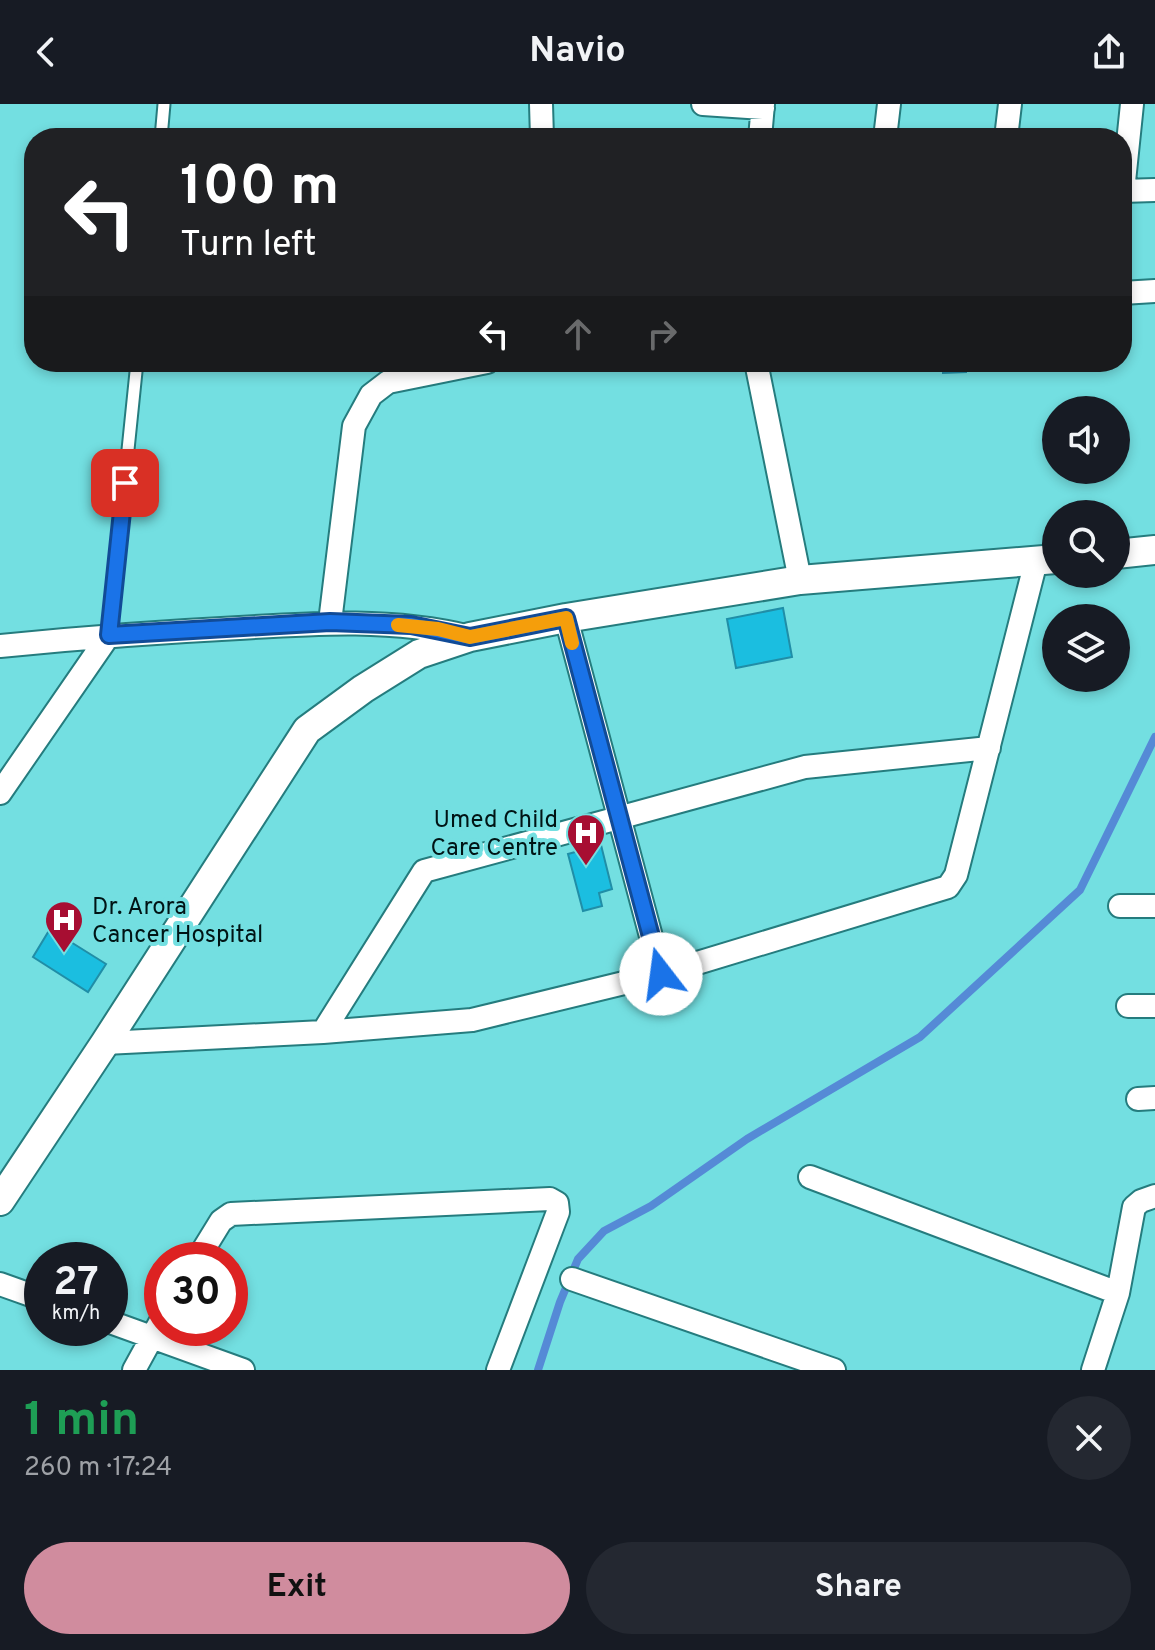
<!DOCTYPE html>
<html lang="en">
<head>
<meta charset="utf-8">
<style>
	body { margin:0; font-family:Overpass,sans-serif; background:#242831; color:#f1f3f6; height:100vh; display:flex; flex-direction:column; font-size:30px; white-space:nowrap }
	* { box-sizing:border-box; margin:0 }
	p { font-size:26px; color:#9ea1a6 }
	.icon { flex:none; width:44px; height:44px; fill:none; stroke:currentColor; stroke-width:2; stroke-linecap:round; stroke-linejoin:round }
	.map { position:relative; height:1266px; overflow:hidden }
	.details { display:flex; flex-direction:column; background:#171b24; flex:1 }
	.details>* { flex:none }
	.hud { position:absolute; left:24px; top:24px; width:1108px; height:244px; border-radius:32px; box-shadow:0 4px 12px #0003; background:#202124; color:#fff; overflow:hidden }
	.buttons { position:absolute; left:1042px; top:292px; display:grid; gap:16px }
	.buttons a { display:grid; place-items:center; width:88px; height:88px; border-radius:50%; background:#171b24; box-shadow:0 4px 12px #0003; font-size:40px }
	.speed { position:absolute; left:24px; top:1138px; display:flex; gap:16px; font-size:40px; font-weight:700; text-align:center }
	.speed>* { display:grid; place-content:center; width:104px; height:104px; border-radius:50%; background:#171b24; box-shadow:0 4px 12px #0003; line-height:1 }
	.speed small { font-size:20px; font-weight:400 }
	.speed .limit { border:12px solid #d22; background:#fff; color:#111 }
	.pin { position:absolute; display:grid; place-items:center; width:68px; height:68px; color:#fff; margin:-34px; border-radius:16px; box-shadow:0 4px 12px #0006 }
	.me { position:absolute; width:88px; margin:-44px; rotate:345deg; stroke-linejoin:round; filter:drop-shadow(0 0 6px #0008) }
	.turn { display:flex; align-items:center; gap:28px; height:168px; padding:0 24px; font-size:36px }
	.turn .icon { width:104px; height:104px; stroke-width:2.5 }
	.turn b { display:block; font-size:56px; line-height:68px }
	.lanes { display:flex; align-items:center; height:76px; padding:0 24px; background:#0003; justify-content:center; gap:40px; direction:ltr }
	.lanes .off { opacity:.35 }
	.round { display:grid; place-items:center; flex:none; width:84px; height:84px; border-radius:42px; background:#242831 }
	.head { display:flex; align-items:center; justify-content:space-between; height:136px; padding:0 24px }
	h1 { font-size:48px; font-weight:700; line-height:60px; color:#1e9e55 }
	.cta { display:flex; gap:16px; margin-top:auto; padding:16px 24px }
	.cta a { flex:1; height:92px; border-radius:48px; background:#d08c9e; color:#111; font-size:32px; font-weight:700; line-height:92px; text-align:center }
	.cta a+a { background:#242831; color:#f1f3f6 }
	header { display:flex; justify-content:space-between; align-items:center; height:104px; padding:0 24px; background:#171b24; font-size:36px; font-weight:700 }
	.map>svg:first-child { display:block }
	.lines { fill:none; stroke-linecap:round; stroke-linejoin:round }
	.stream { stroke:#558ad6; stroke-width:8 }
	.building { fill:#1bbee0; stroke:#208ea7; stroke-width:2 }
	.service-casing { stroke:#257c7e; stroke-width:15 }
	.minor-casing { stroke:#257c7e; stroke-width:26 }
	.tertiary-casing { stroke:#257c7e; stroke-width:32 }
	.service { stroke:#fff; stroke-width:11 }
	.minor { stroke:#fff; stroke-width:22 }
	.tertiary { stroke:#fff; stroke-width:28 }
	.route-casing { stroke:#114b97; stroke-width:20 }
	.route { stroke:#1a73e8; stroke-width:14 }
	.slow { stroke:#f59e0b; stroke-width:14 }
	.labels { text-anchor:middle; stroke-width:8; stroke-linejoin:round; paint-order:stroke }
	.poi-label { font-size:24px; fill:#001415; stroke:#73dfe1; text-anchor:end }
</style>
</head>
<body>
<header><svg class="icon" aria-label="back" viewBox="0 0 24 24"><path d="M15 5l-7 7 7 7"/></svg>Navio<svg class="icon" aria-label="share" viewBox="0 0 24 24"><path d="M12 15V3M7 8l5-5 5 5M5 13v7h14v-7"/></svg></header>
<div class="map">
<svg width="1155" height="1266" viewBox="0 0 1155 1266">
	<rect width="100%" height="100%" fill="#73dfe1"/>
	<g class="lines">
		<path class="stream" d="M538,1266L560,1198L578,1155L604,1127L651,1102L747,1035L920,933L1080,786L1155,633"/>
	</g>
	<path class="building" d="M943,258H966V268L943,269Z
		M783,504L792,553L736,564L727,515Z
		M601,741L612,785L599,789L602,802L583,807L568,750Z
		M50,825L106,860L88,888L33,853Z"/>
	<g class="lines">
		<defs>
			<path id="service" d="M161,34L164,0
				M109,531L137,258"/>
			<path id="minor" d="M541,0L542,34
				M703,0L763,4
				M760,34L763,0
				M885,34L889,0
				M1006,34L1010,0
				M1122,87L1155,86
				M1123,87L1132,0
				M1122,189L1155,187
				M756,258L800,476
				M566,514L661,870
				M330,518L354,322L371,291L388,278L487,258
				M0,542C80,534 159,528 239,524C317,519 394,514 470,533
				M0,689L109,531
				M1120,802H1155
				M1128,902H1155
				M323,928L424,767L805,663L989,644
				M105,939L323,928L472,916L661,870L948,783L956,771L1036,457
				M1138,995L1155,994
				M810,1073L1118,1189
				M197,1156L221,1117L231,1110L550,1095L557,1099L558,1108L498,1266
				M572,1175L834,1266
				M0,1180L42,1195
				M110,1218L243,1266
				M134,1266L162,1215
				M1093,1266L1118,1189L1134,1103L1141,1097L1155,1092"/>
			<path id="tertiary" d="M1116,450L1155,446
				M0,1097L105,939L307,626L363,585L419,550L470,533L566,514L800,476L1056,455"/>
		</defs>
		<use href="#service" class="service-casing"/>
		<use href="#minor" class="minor-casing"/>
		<use href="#tertiary" class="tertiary-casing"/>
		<use href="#service" class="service"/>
		<use href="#minor" class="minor"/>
		<use href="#tertiary" class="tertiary"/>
	</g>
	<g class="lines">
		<defs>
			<path id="route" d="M125,379L109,531L330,518L411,521L470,533L566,514L661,870"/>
		</defs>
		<use href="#route" class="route-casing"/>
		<use href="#route" class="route"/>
		<path class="slow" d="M398,521L438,525L470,533L566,514L572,539"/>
	</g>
	<defs>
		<symbol id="hospital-pin" viewBox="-11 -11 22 30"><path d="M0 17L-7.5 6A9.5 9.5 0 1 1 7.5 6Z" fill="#a70e32" stroke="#73dfe1"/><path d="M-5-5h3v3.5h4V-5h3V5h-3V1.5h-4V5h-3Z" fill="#fff"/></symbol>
	</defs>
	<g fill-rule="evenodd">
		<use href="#hospital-pin" x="564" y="707" width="44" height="60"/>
		<use href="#hospital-pin" x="42" y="794" width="44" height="60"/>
	</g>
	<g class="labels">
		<g class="poi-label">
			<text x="558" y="723">Umed Child<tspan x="558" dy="28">Care Centre</tspan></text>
			<text x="92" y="810" text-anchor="start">Dr. Arora<tspan x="92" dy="28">Cancer Hospital</tspan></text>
		</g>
	</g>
</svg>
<div class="buttons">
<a><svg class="icon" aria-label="sound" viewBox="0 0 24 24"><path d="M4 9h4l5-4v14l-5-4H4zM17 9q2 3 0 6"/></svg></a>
<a><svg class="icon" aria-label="search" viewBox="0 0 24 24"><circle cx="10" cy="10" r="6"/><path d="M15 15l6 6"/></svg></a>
<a><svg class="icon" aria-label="layers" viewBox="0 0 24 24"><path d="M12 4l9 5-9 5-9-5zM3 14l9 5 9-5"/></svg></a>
</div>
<div class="speed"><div>27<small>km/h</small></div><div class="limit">30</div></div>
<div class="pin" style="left:125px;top:379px;background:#d93025"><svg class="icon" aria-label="arrive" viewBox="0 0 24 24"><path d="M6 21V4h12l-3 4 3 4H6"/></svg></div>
<svg class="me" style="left:661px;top:870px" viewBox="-20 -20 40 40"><circle r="19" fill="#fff"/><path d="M0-13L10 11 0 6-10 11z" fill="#1a73e8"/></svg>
<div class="hud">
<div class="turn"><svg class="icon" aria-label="left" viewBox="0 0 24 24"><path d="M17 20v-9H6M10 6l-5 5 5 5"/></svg><div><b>100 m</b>Turn left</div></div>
<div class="lanes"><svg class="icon" aria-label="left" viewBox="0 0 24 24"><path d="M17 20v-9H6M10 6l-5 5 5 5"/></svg><svg class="icon off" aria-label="ahead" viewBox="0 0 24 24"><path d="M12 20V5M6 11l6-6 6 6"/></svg><svg class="icon off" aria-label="right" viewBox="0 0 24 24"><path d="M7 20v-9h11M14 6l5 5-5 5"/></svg></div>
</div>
</div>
<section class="details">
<div class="head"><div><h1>1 min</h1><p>260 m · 17:24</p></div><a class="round"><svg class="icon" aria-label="close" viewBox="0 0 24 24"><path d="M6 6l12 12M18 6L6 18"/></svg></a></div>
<div class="cta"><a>Exit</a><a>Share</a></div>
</section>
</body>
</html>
